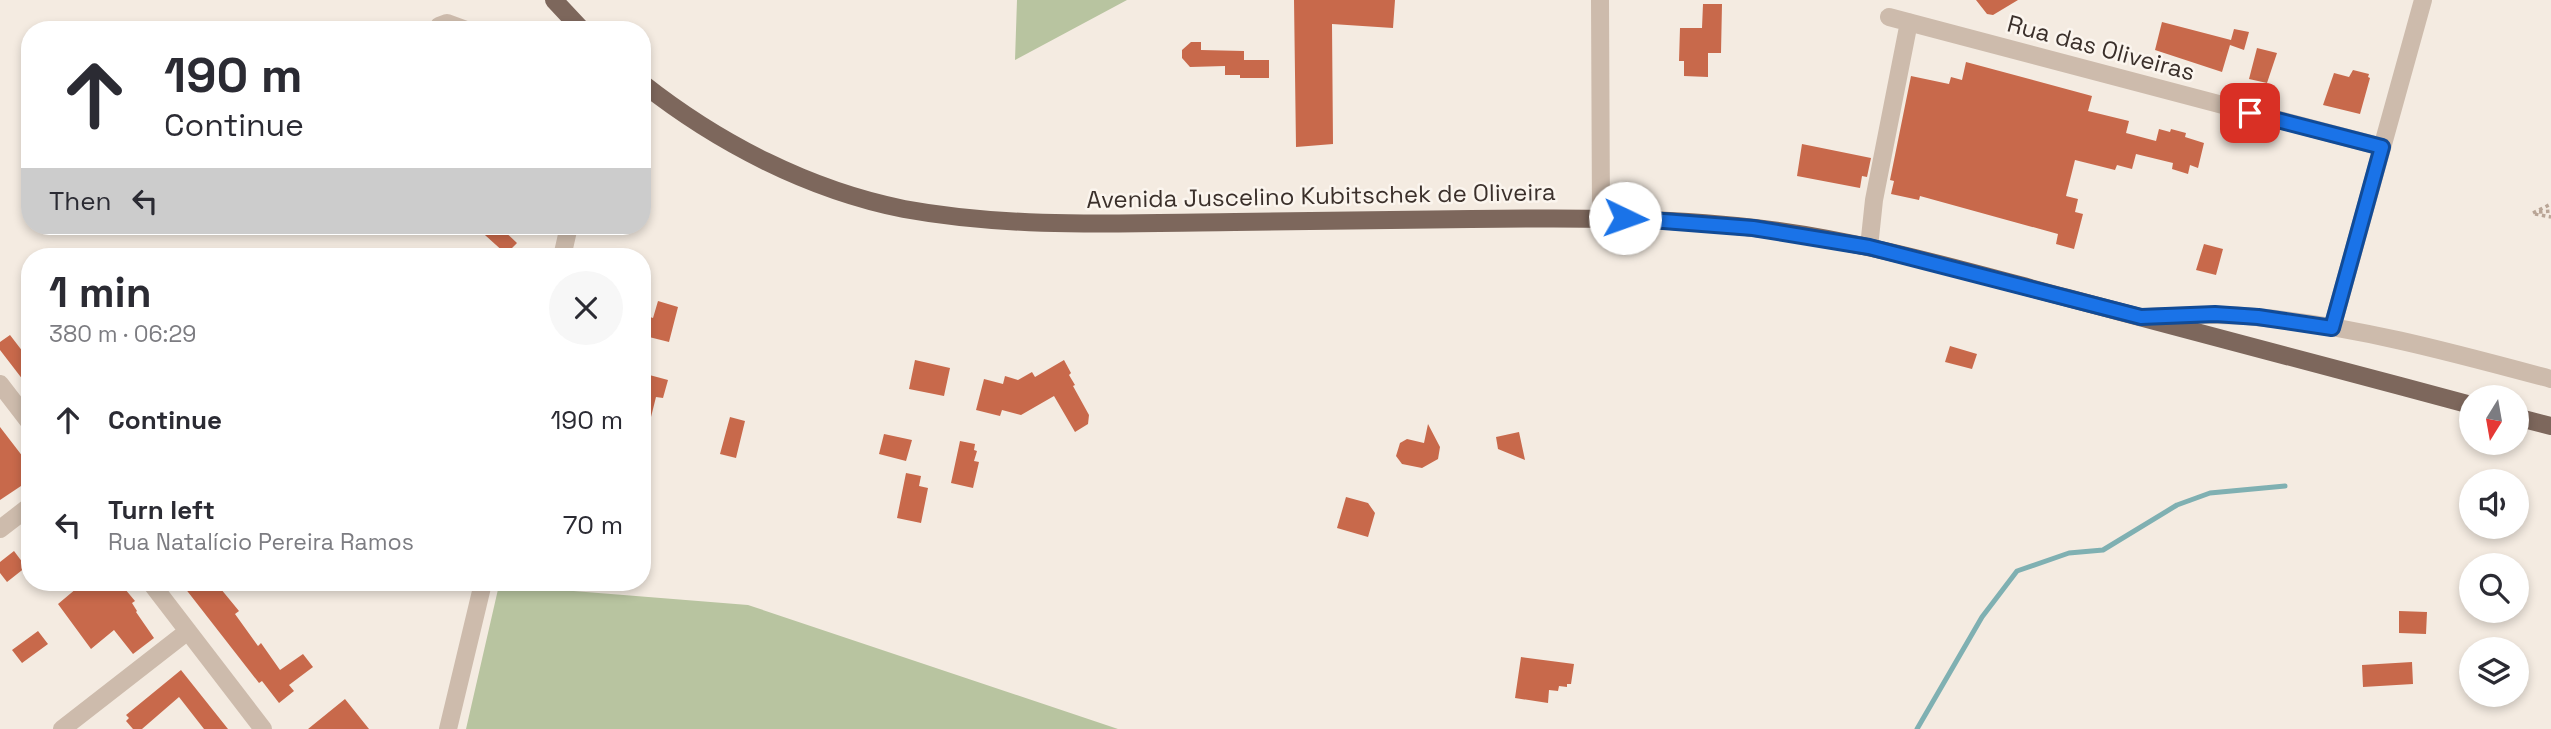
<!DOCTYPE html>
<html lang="en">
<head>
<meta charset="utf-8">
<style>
	body { margin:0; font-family:"Space Grotesk",sans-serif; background:#f7f7f7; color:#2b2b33; height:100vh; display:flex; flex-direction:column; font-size:26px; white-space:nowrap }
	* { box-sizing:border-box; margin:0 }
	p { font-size:23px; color:#7c7c81 }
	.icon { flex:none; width:38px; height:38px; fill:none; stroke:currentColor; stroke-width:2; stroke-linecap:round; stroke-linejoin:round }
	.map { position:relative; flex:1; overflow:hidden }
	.sheet { position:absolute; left:21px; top:248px; width:630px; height:343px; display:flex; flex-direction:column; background:#fff; border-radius:28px; box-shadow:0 4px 10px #0003 }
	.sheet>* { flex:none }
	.banner { position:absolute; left:21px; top:21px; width:630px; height:214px; border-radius:28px; box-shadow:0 4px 10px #0003; background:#fff; color:#2b2b33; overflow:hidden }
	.needle { width:46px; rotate:191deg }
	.buttons { position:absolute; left:2459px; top:385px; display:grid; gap:14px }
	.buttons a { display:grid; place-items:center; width:70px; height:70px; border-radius:50%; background:#fff; box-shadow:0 4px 10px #0003; font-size:35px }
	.pin { position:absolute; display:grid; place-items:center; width:60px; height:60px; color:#fff; margin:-30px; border-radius:14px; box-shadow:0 4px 10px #0006 }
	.me { position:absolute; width:77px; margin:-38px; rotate:93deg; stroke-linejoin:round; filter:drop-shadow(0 0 5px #0008) }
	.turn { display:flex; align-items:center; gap:24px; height:147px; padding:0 28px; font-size:32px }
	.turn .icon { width:91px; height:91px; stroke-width:2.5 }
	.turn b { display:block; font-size:49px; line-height:60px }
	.then { display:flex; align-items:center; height:66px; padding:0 28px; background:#0003; gap:14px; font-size:26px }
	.round { display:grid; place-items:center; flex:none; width:74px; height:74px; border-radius:37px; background:#f7f7f7 }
	.overview { display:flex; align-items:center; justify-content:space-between; height:119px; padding:0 28px }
	h1 { font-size:42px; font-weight:700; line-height:52px }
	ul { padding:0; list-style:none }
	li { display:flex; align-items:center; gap:21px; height:105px; padding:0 28px }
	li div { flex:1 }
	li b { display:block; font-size:26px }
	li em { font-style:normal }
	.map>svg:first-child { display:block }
	.green { fill:#b8c4a0 }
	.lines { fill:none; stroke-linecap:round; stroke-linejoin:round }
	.stream { stroke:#7fb0b2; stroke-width:5 }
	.building { fill:#c8694b }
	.path { stroke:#b9a596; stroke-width:3.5; stroke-dasharray:3.5 3.5; stroke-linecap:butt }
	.minor { stroke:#cdbbac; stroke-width:18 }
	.major { stroke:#7d675c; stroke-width:18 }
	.route-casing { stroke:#114b97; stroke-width:18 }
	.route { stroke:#1a73e8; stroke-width:12 }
	.labels { text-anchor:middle; stroke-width:5; stroke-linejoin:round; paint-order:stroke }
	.street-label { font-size:24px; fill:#3b302b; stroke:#fbf5ee }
</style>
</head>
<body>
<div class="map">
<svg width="2551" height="729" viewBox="0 0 2551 729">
	<rect width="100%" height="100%" fill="#f4ebe1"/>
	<path class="green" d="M1017,0H1127L1015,60Z
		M499,585L748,605L1118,729H466Z"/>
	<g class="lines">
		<path class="stream" d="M1917,729L1982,617L2017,571L2069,553L2103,550L2177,505L2210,493L2285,486"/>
	</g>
	<path class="building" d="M1294,0H1395L1393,28L1332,24L1333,144L1296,147Z
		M1976,0H2018L1993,15L1987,14Z
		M1703,4H1722L1721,53H1708V77L1684,76V61H1679L1680,28H1702Z
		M2162,22L2231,40L2234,29L2249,32L2244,50L2230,45L2222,72L2155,50Z
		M1191,42H1201V50L1244,51V60H1269V78H1240V75H1225V66L1190,67L1182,58V50Z
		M2257,48L2277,53L2267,83L2249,79Z
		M1966,62L2092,96L2088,111L2129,121L2126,133L2156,141L2159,129L2170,132L2171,129L2186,133L2185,137L2204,143L2198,168L2190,165L2188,174L2172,169L2173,163L2136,154L2132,169L2117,165L2115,170L2075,160L2066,196L2078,199L2075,212L2083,214L2074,249L2056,244L2058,234L1920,196L1919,200L1891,194L1894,181L1890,180L1911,76L1949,84L1951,77L1962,80Z
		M2353,70L2369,74L2368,77L2370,78L2360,114L2323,105L2334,73L2349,77Z
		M1802,144L1871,158L1867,177L1862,176L1860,188L1797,176Z
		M475,226H499L517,243L506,254Z
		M2204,244L2223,249L2216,275L2196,270Z
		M658,301L678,307L669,342L645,336L650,317L653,318Z
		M10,335L30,361V389L0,350V342Z
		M1950,346L1977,354L1972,369L1945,362Z
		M915,360L950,368L944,396L909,389Z
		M1064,360L1071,373L1069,375L1075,385L1073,386L1089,415L1088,424L1075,432L1054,396L1021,415L1002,410L1000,416L976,410L984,379L1003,384L1005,376L1018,380L1032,372L1035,377Z
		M642,373L668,380L663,398L656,397L648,429L642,428Z
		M730,417L745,421L736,458L720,454Z
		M1428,424L1440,447L1438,459L1422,468L1402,464L1396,456L1400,443L1407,439L1424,443Z
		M0,427L30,466V480L0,500Z
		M1519,432L1525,460L1498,449L1496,437Z
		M884,434L912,440L906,461L879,454Z
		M960,441L975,444L974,450L977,451L974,461L979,462L973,488L951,483Z
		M906,473L921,476L919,486L928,488L921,523L897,518Z
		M1346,497L1368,503L1375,513L1368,537L1337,528Z
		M14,551L26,567L7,582L0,573V562Z
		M83,583H120L135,601L132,603L137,611L136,612L154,638L133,654L114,630L91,649L58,604Z
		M181,583H216L239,611L235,614L258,646L261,643L280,670L303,654L313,667L289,685L294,691L279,703L262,681L259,683Z
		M2399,611L2427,612L2426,634L2399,633Z
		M38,631L48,644L22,663L12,650Z
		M1521,657L1574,664L1571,684H1567V687L1559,686L1558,691L1549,690L1548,703L1515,698Z
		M2412,662L2413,684L2363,687L2362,665Z
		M181,670L228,729H204L179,697L142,729H133L126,721L129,718L126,715Z
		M345,699L369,729H308Z"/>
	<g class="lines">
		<path class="path" d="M2539,212L2551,211
			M2533,213L2551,204
			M2535,214L2551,217"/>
		<path class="minor" d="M1600,0L1601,217
			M1889,17L2382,147
			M437,30L439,26L447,23L466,30
			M1869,247L1874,200L1909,22
			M562,257L569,226
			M2148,317C2185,316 2220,313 2256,317C2356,326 2454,353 2551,379
			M2332,328L2423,0
			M0,384L30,423
			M0,529L30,506
			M151,583L263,729
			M62,729L188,631
			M448,729L483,583"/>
		<path class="major" d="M554,0L582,30
			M642,83C718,143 809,190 904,209C1013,229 1125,223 1235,222C1314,221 1393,220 1471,219C1566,218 1660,217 1755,228C1861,240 1965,271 2068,298C2203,334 2337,369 2471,405
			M2516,417L2551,426"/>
	</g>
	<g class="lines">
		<defs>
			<path id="route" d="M1625,218L1753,228L1869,247L2141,317L2215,314L2258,317L2332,328L2382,147L2250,113"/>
		</defs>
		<use href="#route" class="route-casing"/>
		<use href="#route" class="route"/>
	</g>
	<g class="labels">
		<g class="street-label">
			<text transform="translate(2101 48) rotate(15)" y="8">Rua das Oliveiras</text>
			<text transform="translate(1321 196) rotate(-1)" y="8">Avenida Juscelino Kubitschek de Oliveira</text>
		</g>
	</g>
</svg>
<div class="buttons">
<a><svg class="needle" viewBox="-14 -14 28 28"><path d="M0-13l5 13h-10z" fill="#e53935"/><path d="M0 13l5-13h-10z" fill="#7c7c81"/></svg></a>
<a><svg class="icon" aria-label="sound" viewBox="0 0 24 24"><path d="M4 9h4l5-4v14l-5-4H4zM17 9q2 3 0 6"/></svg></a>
<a><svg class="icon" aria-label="search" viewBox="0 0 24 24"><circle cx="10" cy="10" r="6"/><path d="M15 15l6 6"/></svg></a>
<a><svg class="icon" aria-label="layers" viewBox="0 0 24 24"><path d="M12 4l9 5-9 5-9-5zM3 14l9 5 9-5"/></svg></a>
</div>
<div class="pin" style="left:2250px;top:113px;background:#d93025"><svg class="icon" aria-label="arrive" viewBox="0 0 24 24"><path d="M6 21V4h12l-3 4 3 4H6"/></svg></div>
<svg class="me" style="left:1625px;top:218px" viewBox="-20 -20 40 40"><circle r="19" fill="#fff"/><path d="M0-13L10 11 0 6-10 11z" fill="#1a73e8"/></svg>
<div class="banner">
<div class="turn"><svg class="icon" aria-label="ahead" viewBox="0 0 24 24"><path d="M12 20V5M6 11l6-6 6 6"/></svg><div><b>190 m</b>Continue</div></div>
<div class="then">Then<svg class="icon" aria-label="left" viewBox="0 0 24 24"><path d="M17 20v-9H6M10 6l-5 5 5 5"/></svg></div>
</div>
<section class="sheet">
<div class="overview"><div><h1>1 min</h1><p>380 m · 06:29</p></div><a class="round"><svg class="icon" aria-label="close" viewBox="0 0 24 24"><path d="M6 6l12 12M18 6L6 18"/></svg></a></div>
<ul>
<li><svg class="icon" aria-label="ahead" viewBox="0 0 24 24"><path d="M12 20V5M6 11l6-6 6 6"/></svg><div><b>Continue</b></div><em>190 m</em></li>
<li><svg class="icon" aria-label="left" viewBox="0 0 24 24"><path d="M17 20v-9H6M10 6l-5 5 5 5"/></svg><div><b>Turn left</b><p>Rua Natalício Pereira Ramos</p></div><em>70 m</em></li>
</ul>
</section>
</div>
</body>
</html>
